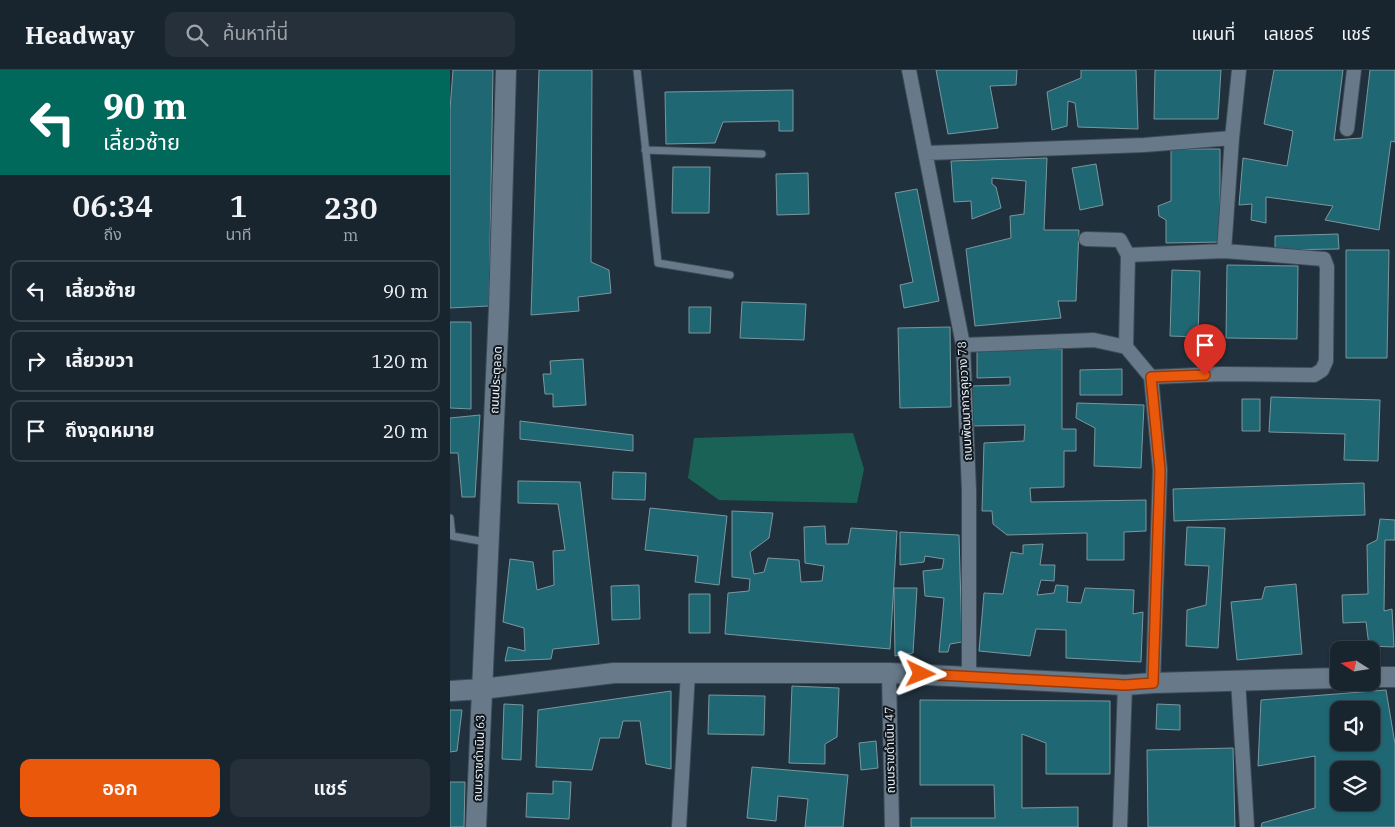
<!DOCTYPE html>
<html lang="th">
<head>
<meta charset="utf-8">
<style>
	body { margin:0; font-family:"IBM Plex Serif","Noto Sans Thai",serif; background:#25303a; color:#f1f3f6; height:100vh; display:flex; flex-direction:column; font-size:19px; white-space:nowrap }
	* { box-sizing:border-box; margin:0 }
	p { font-size:16px; color:#9fa4aa }
	.icon { flex:none; width:28px; height:28px; fill:none; stroke:currentColor; stroke-width:2; stroke-linecap:round; stroke-linejoin:round }
	.map { position:relative; flex:1; overflow:hidden }
	.details { display:flex; flex-direction:column; background:#18242e; width:450px }
	.details>* { flex:none }
	.guide { background:#00695c; color:#fff; overflow:hidden }
	.needle { width:32px; rotate:282deg }
	.buttons { position:absolute; left:880px; top:571px; display:grid; gap:10px }
	.buttons a { display:grid; place-items:center; width:50px; height:50px; border-radius:10px; background:#18242e; box-shadow:0 1px 4px #0004,0 0 0 1px #36414a; font-size:25px }
	.pin { position:absolute; display:grid; place-items:center; width:42px; height:42px; color:#fff; margin:-51px -21px; border-radius:50% 50% 50% 0; rotate:-45deg; box-shadow:0 0 5px #0007 }
	.pin .icon { rotate:45deg }
	.me { position:absolute; width:55px; margin:-28px; rotate:92deg; stroke-linejoin:round; filter:drop-shadow(0 0 4px #0008) }
	.turn { display:flex; align-items:center; gap:18px; height:105px; padding:0 20px; font-size:22px }
	.turn .icon { width:65px; height:65px; stroke-width:2.5 }
	.turn b { display:block; font-size:35px; line-height:42px }
	.eta { display:flex; justify-content:space-evenly; align-items:center; height:85px; text-align:center }
	.eta b { font-size:30px; font-weight:600; line-height:35px }
	.primary-button { display:flex; gap:10px; margin-top:auto; padding:10px 20px }
	.primary-button a { flex:1; height:58px; border-radius:10px; background:#ea580c; color:#fff; font-size:20px; font-weight:600; line-height:58px; text-align:center }
	.primary-button a+a { background:#25303a; color:#f1f3f6 }
	ul { padding:0; list-style:none }
	li { display:flex; align-items:center; gap:15px; height:62px; margin:0 10px 8px; padding:0 10px; border:2px solid #36414a; border-radius:10px }
	li div { flex:1 }
	li b { display:block; font-size:19px }
	li em { font-style:normal }
	header { display:flex; align-items:center; gap:30px; box-sizing:border-box; height:70px; padding:0 25px; background:#18242e; border-bottom:1px solid #36414a }
	header strong { font-size:24px }
	nav { display:flex; gap:28px; margin-inline-start:auto; font-size:18px }
	.search { width:350px; height:45px; background:#25303a; display:flex; align-items:center; gap:12px; box-sizing:border-box; padding:0 18px; border-radius:10px; color:#9fa4aa; font-size:19px }
	main { display:flex; flex:1; min-height:0 }
	.map>svg:first-child { display:block }
	.water { fill:#1b6256 }
	.building { fill:#206774; stroke:#7b979d; fill-rule:evenodd }
	.lines { fill:none; stroke-linecap:round; stroke-linejoin:round }
	.lane-casing { stroke:#3e4b57; stroke-width:9 }
	.street-casing { stroke:#3e4b57; stroke-width:16 }
	.secondary-casing { stroke:#3e4b57; stroke-width:22 }
	.lane { stroke:#687a8a; stroke-width:7 }
	.street { stroke:#687a8a; stroke-width:14 }
	.secondary { stroke:#687a8a; stroke-width:20 }
	.route-casing { stroke:#983908; stroke-width:12 }
	.route { stroke:#ea580c; stroke-width:9 }
	.labels { text-anchor:middle; stroke-width:4; stroke-linejoin:round; paint-order:stroke }
	.street-label { font-size:12px; fill:#e7f1fa; stroke:#10171d }
</style>
</head>
<body>
<header>
<strong>Headway</strong>
<div class="search"><svg class="icon" aria-label="search" viewBox="0 0 24 24"><circle cx="10" cy="10" r="6"/><path d="M15 15l6 6"/></svg>ค้นหาที่นี่</div>
<nav><a>แผนที่</a><a>เลเยอร์</a><a>แชร์</a></nav>
</header>
<main>
<section class="details">
<div class="guide">
<div class="turn"><svg class="icon" aria-label="left" viewBox="0 0 24 24"><path d="M17 20v-9H6M10 6l-5 5 5 5"/></svg><div><b>90 m</b>เลี้ยวซ้าย</div></div>
</div>
<div class="eta">
<div><b>06:34</b><p>ถึง</p></div>
<div><b>1</b><p>นาที</p></div>
<div><b>230</b><p>m</p></div>
</div>
<ul>
<li><svg class="icon" aria-label="left" viewBox="0 0 24 24"><path d="M17 20v-9H6M10 6l-5 5 5 5"/></svg><div><b>เลี้ยวซ้าย</b></div><em>90 m</em></li>
<li><svg class="icon" aria-label="right" viewBox="0 0 24 24"><path d="M7 20v-9h11M14 6l5 5-5 5"/></svg><div><b>เลี้ยวขวา</b></div><em>120 m</em></li>
<li><svg class="icon" aria-label="arrive" viewBox="0 0 24 24"><path d="M6 21V4h12l-3 4 3 4H6"/></svg><div><b>ถึงจุดหมาย</b></div><em>20 m</em></li>
</ul>
<div class="primary-button"><a>ออก</a><a>แชร์</a></div>
</section>
<div class="map">
<svg width="945" height="757" viewBox="0 0 945 757">
	<rect width="100%" height="100%" fill="#20303d"/>
	<path class="water" d="M403,363L414,399L407,433L269,430L238,408L244,368Z"/>
	<path class="building" d="M3,0H43L39,236L0,238V39Z
		M89,0H142L141,192L159,200L161,223L128,227L129,241L81,245Z
		M486,0H567L566,15L540,16L548,58L498,64Z
		M631,0H686L688,59L628,57L625,33L618,31L617,56L602,60L597,22L631,8Z
		M705,0H771L768,49H704Z
		M824,0H893L884,70L912,68L920,0H945V72L941,71L929,160L875,150L883,136L816,127V153L801,150L802,134L789,135L793,88L837,96L843,61L814,54Z
		M343,20V61H329V51L273,52L265,73L216,74L215,22Z
		M721,79H770V172L716,173V150L709,146L708,136L721,131Z
		M597,88L594,160H629L626,231H608L611,248L525,256L516,179L561,168L560,146L574,144L576,111L542,108V114L546,117L551,138L522,149L521,131L504,132L501,91Z
		M646,94L653,135L630,140L622,98Z
		M223,97H260L259,143H222Z
		M358,103L359,144L327,145L326,104Z
		M467,119L489,231L454,238L450,215L463,212L445,123Z
		M888,164L889,179L825,180V166Z
		M896,180H939L937,288H896Z
		M777,195L848,196L847,269L776,268Z
		M722,200L750,201L748,267L720,266Z
		M292,232L356,234L354,270L290,268Z
		M239,237H261L260,263H239Z
		M0,252H21V339L0,338Z
		M500,257L501,337L450,338L448,258Z
		M612,279V359H626V381H614V417L580,418L581,432L696,430V461L674,462V490H637V463L557,465L543,454L542,441H532L534,373L574,371L575,355L521,356V316L560,315V307L527,308V280Z
		M133,289L136,335L103,337V324H95L93,304H101L100,291Z
		M672,299V325H630V300Z
		M821,327L930,330L928,391L894,390L895,364L819,362Z
		M792,329H810V361H792Z
		M627,333L694,335L691,398L644,396L645,358L626,348Z
		M30,345L25,427H12L8,383H0V348Z
		M70,351L183,365V381L70,369Z
		M163,402L196,403L195,430L162,429Z
		M68,411L130,412L149,574L103,579L101,589L55,591L58,577L75,581L74,558L53,552L60,489L83,492L87,520L104,515L103,481L115,480L108,434L68,433Z
		M914,413L915,445L724,451L723,419Z
		M200,438L277,446L269,515L245,512L248,486L195,480Z
		M282,441L323,443L319,468L300,482L304,504L314,502L318,488L349,490L351,512L372,511L374,496L355,493L354,457L375,456L376,474H398L401,458L447,461L440,579L275,564L278,523L299,521L300,509L282,507Z
		M930,449L945,450V470H935L934,541L942,539L944,577L919,576L916,552L893,553L892,525L918,524L917,475L927,470Z
		M737,457L775,458L768,578L736,576L737,540L756,535L759,496L735,495Z
		M450,462L509,465L512,572L500,574L498,582H489L494,528L475,526L473,501L492,499L494,489L475,486L474,492L450,495Z
		M593,474L590,495H605L604,511L591,510L587,525L604,523L606,515L618,516L617,532L631,533L635,518L684,520L683,544L693,542L691,592L616,588V560L586,559L580,586L529,581L534,523L553,524L561,482L573,484V475Z
		M846,514L852,584L787,590L781,532L812,529L815,517Z
		M189,515L190,549L162,550L161,516Z
		M444,518H467L463,583L445,586Z
		M239,524H260V563H239Z
		M342,616L389,618L387,667L375,674V694L339,693Z
		M936,620L945,674V757H811L812,753L865,738V686L808,696L811,630ZM889,640H921V672H889ZM889,700H921V732H889Z
		M221,621V699L196,694L190,651H173L169,668H150L142,700L86,697L88,640Z
		M259,625L315,626L314,665L258,664Z
		M470,630L660,631V704H596V673L572,664V738L628,737V757H461V748H545L544,715H470Z
		M54,634L73,635L71,690L52,689Z
		M707,634L730,635V660L706,659Z
		M0,640H12L7,681L0,682Z
		M426,671L428,698L411,700L409,673Z
		M783,678L785,757H698L697,680Z
		M302,697L398,705L393,757H355L358,729L328,726L326,751L297,748Z
		M103,711L121,712L119,749L76,747L77,723L103,724Z
		M0,712H15L14,757H0Z"/>
	<g class="lines">
		<defs>
			<path id="lane" d="M187,0L208,193L280,205
				M195,80L312,84
				M0,448L2,466L36,472"/>
			<path id="street" d="M459,0L513,275L519,421V606
				M897,59L904,0
				M477,83L694,75L782,68L789,0
				M636,169L670,170L678,185
				M774,181L782,68
				M513,275L644,270L676,277L701,307L772,304L864,305L872,300L876,291L877,197L874,189L774,181L678,185L676,277
				M701,307L710,400L703,613
				M439,603L442,757
				M788,610L797,757
				M229,757L238,603
				M670,757L675,615"/>
			<path id="secondary" d="M921,607H945
				M0,621L32,619L164,603H439L675,615L703,613L889,608
				M26,757L49,238L56,0"/>
		</defs>
		<use href="#lane" class="lane-casing"/>
		<use href="#street" class="street-casing"/>
		<use href="#secondary" class="secondary-casing"/>
		<use href="#lane" class="lane"/>
		<use href="#street" class="street"/>
		<use href="#secondary" class="secondary"/>
	</g>
	<g class="lines">
		<defs>
			<path id="route" d="M471,604L675,615L703,613L710,400L701,307L755,305"/>
		</defs>
		<use href="#route" class="route-casing"/>
		<use href="#route" class="route"/>
	</g>
	<g class="labels">
		<g class="street-label">
			<text transform="translate(46 310) rotate(-87)" y="4">ถนนประตูลอด</text>
			<text transform="translate(515 331) rotate(-93)" y="4">ถนนพัฒนาการคูขวาง 78</text>
			<text transform="translate(440 680) rotate(-91)" y="4">ถนนราขดำเนิน 47</text>
			<text transform="translate(29 688) rotate(-88)" y="4">ถนนราขดำเนิน 63</text>
		</g>
	</g>
</svg>
<div class="buttons">
<a><svg class="needle" viewBox="-14 -14 28 28"><path d="M0-13l5 13h-10z" fill="#e53935"/><path d="M0 13l5-13h-10z" fill="#9fa4aa"/></svg></a>
<a><svg class="icon" aria-label="sound" viewBox="0 0 24 24"><path d="M4 9h4l5-4v14l-5-4H4zM17 9q2 3 0 6"/></svg></a>
<a><svg class="icon" aria-label="layers" viewBox="0 0 24 24"><path d="M12 4l9 5-9 5-9-5zM3 14l9 5 9-5"/></svg></a>
</div>
<div class="pin" style="left:755px;top:305px;background:#d93025"><svg class="icon" aria-label="arrive" viewBox="0 0 24 24"><path d="M6 21V4h12l-3 4 3 4H6"/></svg></div>
<svg class="me" style="left:471px;top:604px" viewBox="-20 -20 40 40"><path d="M0-17L14 15 0 8-14 15z" fill="#ea580c" stroke="#fff" stroke-width="4"/></svg>
</div>
</main>
</body>
</html>
